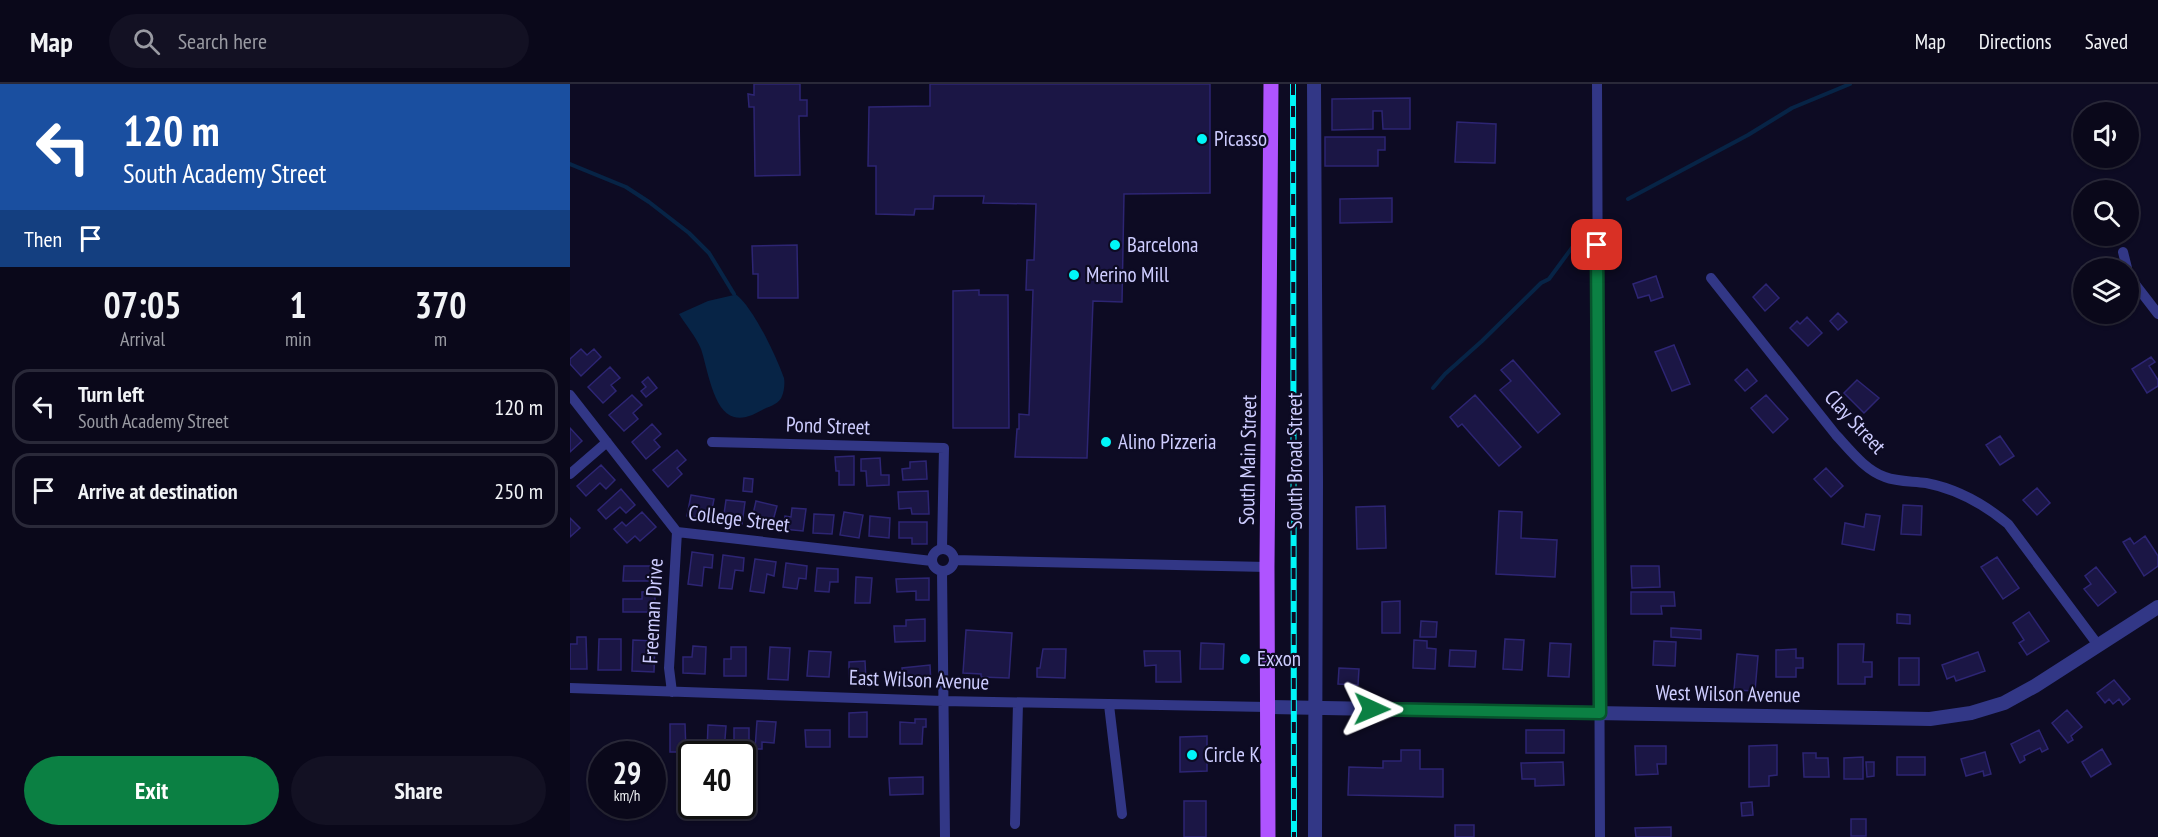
<!DOCTYPE html>
<html lang="en">
<head>
<meta charset="utf-8">
<style>
	body { margin:0; font-family:"PT Sans Narrow",sans-serif; background:#131123; color:#f1f3f6; height:100vh; display:flex; flex-direction:column; font-size:22px; white-space:nowrap }
	* { box-sizing:border-box; margin:0 }
	p { font-size:20px; color:#999aa2 }
	.icon { flex:none; width:33px; height:33px; fill:none; stroke:currentColor; stroke-width:2; stroke-linecap:round; stroke-linejoin:round }
	.map { position:relative; flex:1; overflow:hidden }
	.drawer { display:flex; flex-direction:column; background:#0a081a; width:570px }
	.drawer>* { flex:none }
	.guide { background:#1a4fa0; color:#fff; overflow:hidden }
	.tools { position:absolute; left:1503px; top:18px; display:grid; gap:12px }
	.tools a { display:grid; place-items:center; width:66px; height:66px; border-radius:50%; background:#0a081a; box-shadow:0 2px 4px #0004,0 0 0 2px #2a2939; font-size:30px }
	.speed { position:absolute; left:18px; top:657px; display:flex; gap:12px; font-size:30px; font-weight:700; text-align:center }
	.speed>* { display:grid; place-content:center; width:78px; height:78px; border-radius:50%; background:#0a081a; box-shadow:0 2px 4px #0004,0 0 0 2px #2a2939; line-height:1 }
	.speed small { font-size:15px; font-weight:400 }
	.speed .limit { border:3px solid #111; border-radius:9px; background:#fff; color:#111 }
	.pin { position:absolute; display:grid; place-items:center; width:51px; height:51px; color:#fff; margin:-26px; border-radius:12px; box-shadow:0 3px 9px #0006 }
	.me { position:absolute; width:66px; margin:-33px; rotate:91deg; stroke-linejoin:round; filter:drop-shadow(0 0 4px #0008) }
	.turn { display:flex; align-items:center; gap:21px; height:126px; padding:0 24px; font-size:27px }
	.turn .icon { width:78px; height:78px; stroke-width:2.5 }
	.turn b { display:block; font-size:42px; line-height:51px }
	.then { display:flex; align-items:center; height:57px; padding:0 24px; background:#0003; gap:12px; font-size:22px }
	.eta { display:flex; justify-content:space-evenly; align-items:center; height:102px; text-align:center }
	.eta b { font-size:36px; font-weight:700; line-height:42px }
	.primary-button { display:flex; gap:12px; margin-top:auto; padding:12px 24px }
	.primary-button a { flex:1; height:69px; border-radius:36px; background:#0b8043; color:#fff; font-size:24px; font-weight:700; line-height:69px; text-align:center }
	.primary-button a+a { background:#131123; color:#f1f3f6 }
	ul { padding:0; list-style:none }
	li { display:flex; align-items:center; gap:18px; height:75px; margin:0 12px 9px; padding:0 12px; border:3px solid #2a2939; border-radius:18px }
	li div { flex:1 }
	li b { display:block; font-size:22px }
	li em { font-style:normal }
	header { display:flex; align-items:center; gap:36px; box-sizing:border-box; height:84px; padding:0 30px; background:#0a081a; border-bottom:2px solid #2a2939 }
	header strong { font-size:28px }
	nav { display:flex; gap:33px; margin-inline-start:auto; font-size:21px }
	.search { width:420px; height:54px; background:#131123; display:flex; align-items:center; gap:15px; box-sizing:border-box; padding:0 21px; border-radius:33px; color:#999aa2; font-size:22px }
	main { display:flex; flex:1; min-height:0 }
	.map>svg:first-child { display:block }
	.water { fill:#072446 }
	.lines { fill:none; stroke-linecap:round; stroke-linejoin:round }
	.stream { stroke:#072446; stroke-width:4 }
	.building { fill:#1b1645; stroke:#2d2573; stroke-width:1.5 }
	.minor { stroke:#323786; stroke-width:10 }
	.tertiary { stroke:#323786; stroke-width:14 }
	.primary { stroke:#af54ff; stroke-width:15 }
	.rail-casing { stroke:#00f6f8; stroke-width:6 }
	.rail { stroke:#0d0b23; stroke-width:4; stroke-dasharray:11; stroke-linecap:butt }
	.route-casing { stroke:#07532c; stroke-width:15 }
	.route { stroke:#0b8043; stroke-width:10 }
	.poi-dot { fill:#00f6f8; stroke:#0d0b23; stroke-width:2 }
	.labels { text-anchor:middle; stroke-width:4.5; stroke-linejoin:round; paint-order:stroke }
	.poi-label { font-size:21px; fill:#cecdff; stroke:#0d0b23; text-anchor:start }
	.street-label { font-size:21px; fill:#cecdff; stroke:#0d0b23 }
</style>
</head>
<body>
<header>
<strong>Map</strong>
<div class="search"><svg class="icon" aria-label="search" viewBox="0 0 24 24"><circle cx="10" cy="10" r="6"/><path d="M15 15l6 6"/></svg>Search here</div>
<nav><a>Map</a><a>Directions</a><a>Saved</a></nav>
</header>
<main>
<section class="drawer">
<div class="guide">
<div class="turn"><svg class="icon" aria-label="left" viewBox="0 0 24 24"><path d="M17 20v-9H6M10 6l-5 5 5 5"/></svg><div><b>120 m</b>South Academy Street</div></div>
<div class="then">Then<svg class="icon" aria-label="arrive" viewBox="0 0 24 24"><path d="M6 21V4h12l-3 4 3 4H6"/></svg></div>
</div>
<div class="eta">
<div><b>07:05</b><p>Arrival</p></div>
<div><b>1</b><p>min</p></div>
<div><b>370</b><p>m</p></div>
</div>
<ul>
<li><svg class="icon" aria-label="left" viewBox="0 0 24 24"><path d="M17 20v-9H6M10 6l-5 5 5 5"/></svg><div><b>Turn left</b><p>South Academy Street</p></div><em>120 m</em></li>
<li><svg class="icon" aria-label="arrive" viewBox="0 0 24 24"><path d="M6 21V4h12l-3 4 3 4H6"/></svg><div><b>Arrive at destination</b></div><em>250 m</em></li>
</ul>
<div class="primary-button"><a>Exit</a><a>Share</a></div>
</section>
<div class="map">
<svg width="1588" height="753" viewBox="0 0 1588 753">
	<rect width="100%" height="100%" fill="#0d0b23"/>
	<path class="water" d="M159,207C178,210 208,276 214,294C215,299 214,308 212,312C210,319 201,322 194,325C185,330 174,336 164,333C143,328 137,282 131,265C126,253 116,241 109,230L138,217L164,211Z"/>
	<g class="lines">
		<path class="stream" d="M0,80L56,103L79,118L119,149L139,169L164,210
			M1058,115L1178,51L1222,24L1280,0
			M863,304L875,290L912,257L971,199L979,195L1004,161"/>
	</g>
	<path class="building" d="M184,0H230V16H237V32H229L230,91L185,92L184,23H179L178,10L184,11Z
		M360,0H640V109L554,110L552,218L523,217L517,374L445,373L447,345H449V330L459,331L463,206H456L457,176H464L466,120L413,119L414,112H364L363,125H345L344,131L306,130V82H298L299,23L360,22Z
		M840,14V45H813L812,27H803V45L762,46V15Z
		M887,38L926,40L925,79L885,78Z
		M755,53H815V66H808V82H755Z
		M822,114V138L770,139V115Z
		M227,161L228,214H188V190H183L182,162Z
		M1086,192L1093,213L1081,217L1079,211L1068,214L1063,200Z
		M1196,200L1209,214L1195,227L1183,213Z
		M409,206V211H438L439,344H383V207Z
		M1268,229L1277,238L1268,246L1260,237Z
		M1237,233L1252,249L1238,262L1220,244L1227,237L1230,240Z
		M1104,261L1120,300L1102,307L1085,268Z
		M11,265L17,271L24,265L31,273L11,292L0,280V275Z
		M1581,273L1585,278L1579,282L1588,296V302L1577,309L1562,285Z
		M943,276L990,330L968,349L930,306L941,297L931,286Z
		M40,283L50,294L41,301L46,307L33,319L18,303Z
		M1177,285L1187,297L1175,307L1165,296Z
		M78,293L87,304L76,313L71,307L76,303L72,298Z
		M1287,296L1309,314L1294,329L1274,309Z
		M62,311L72,321L63,329L68,335L54,347L39,331Z
		M905,311L951,363L929,382L892,340L888,343L880,333Z
		M1196,311L1218,335L1203,349L1181,324Z
		M82,340L91,350L84,356L90,363L76,375L62,358Z
		M0,344L12,357L0,368Z
		M1430,352L1444,372L1430,381L1416,361Z
		M107,366L116,376L107,384L112,390L98,403L83,386Z
		M284,372V401H269V387H266L265,373Z
		M310,374L311,391H319V401L297,402L296,387H291V375Z
		M356,377L357,395L333,396L332,385L340,384V378Z
		M31,381L45,396L36,405L30,399L16,412L7,402Z
		M1256,384L1273,402L1261,413L1244,395Z
		M174,394L183,395L182,408L173,407Z
		M1467,404L1480,419L1467,431L1453,416Z
		M51,405L65,421L56,429L50,423L36,435L28,426Z
		M358,407L359,430H342L341,424L329,425L328,408Z
		M121,411L144,415L140,436L117,432Z
		M156,416L175,418L172,440L153,437Z
		M186,417L207,422L201,444L181,439Z
		M1333,421L1352,422L1351,451L1331,450Z
		M815,422L816,464L787,465L786,423Z
		M222,424L236,425L233,447L213,445L215,432L221,433Z
		M929,427L952,428L951,454L987,456L985,493L926,490Z
		M72,428L86,443L70,457L65,452L57,459L44,445L52,438L56,442Z
		M274,428L293,431L289,454L270,451Z
		M244,430L264,431L262,450L243,449Z
		M1296,430L1310,432L1304,466L1272,460L1275,439L1294,443Z
		M300,432L320,434L319,454L299,452Z
		M0,434L10,444L0,453Z
		M329,438H357V460H342V454H329Z
		M1575,452L1588,472V482L1574,492L1553,458L1560,454L1564,460Z
		M122,468L143,471L142,484L134,483L132,502L118,500Z
		M153,471L174,474L173,487L165,486L162,505L149,504Z
		M1427,473L1449,504L1433,515L1411,483Z
		M185,475L206,478L204,492L197,490L194,509L180,507Z
		M216,479L237,482L236,495L229,494L227,505L213,503Z
		M54,482H86V497H53Z
		M1061,482H1089L1090,503L1062,504Z
		M1526,483L1546,508L1528,522L1514,505L1521,500L1515,492Z
		M247,484L268,485V498H260L259,508L245,507Z
		M286,493L302,494L300,519H285Z
		M359,494V516H346V507L327,508L326,495Z
		M85,507V528H53V515H72V508Z
		M1061,508H1104L1105,522H1091L1092,530H1061Z
		M830,517V549H812V518Z
		M1459,528L1479,557L1457,571L1449,559L1454,556L1443,539Z
		M1327,530L1340,531V540L1327,539Z
		M355,535V557L325,558L324,542H336V536Z
		M851,537L867,538L866,553H850Z
		M1101,544L1131,546V555L1101,553Z
		M396,546L442,549L439,594L411,593V590L393,589Z
		M7,553H16L17,585H0V560H7Z
		M29,555H51V586H28Z
		M935,555L954,556L952,586L933,585Z
		M63,556L85,557L84,588L62,587Z
		M844,556L857,557V564L866,565L865,585L843,584Z
		M1084,557L1106,558L1105,582L1083,581Z
		M631,559L654,560L653,585H630Z
		M980,559L1001,560L999,593L978,592Z
		M1268,560H1294L1293,578H1302V593H1295V600H1268Z
		M123,562L136,563L135,590L113,589V573H122Z
		M161,563H176V592H154V575H161Z
		M200,563L220,564L218,596L198,595Z
		M473,565H496L495,594L467,593V584H470Z
		M1226,565V574H1233V584H1226V593H1206V566Z
		M880,566L906,567L905,583L879,582Z
		M239,567L261,568L259,593L237,592Z
		M574,567H610L611,598H586V581L575,582Z
		M1408,568L1415,587L1386,597L1384,592L1377,595L1372,581Z
		M1167,570L1188,572L1185,607L1164,606Z
		M1329,574H1349V601H1329Z
		M295,577L296,598H279V578Z
		M360,581L361,602L334,604L332,584Z
		M769,584L789,585L788,601L768,600Z
		M1544,596L1560,615L1553,621L1549,615L1543,620L1539,615L1535,619L1527,609Z
		M1497,626L1512,643L1501,652L1503,656L1498,659L1482,639Z
		M297,628V653H279V629Z
		M345,635H356V643H353L352,660H330V638L345,639Z
		M187,637L206,638L204,659L192,658V665H185Z
		M100,640H115L116,668H100Z
		M138,641L156,642L154,668H137Z
		M164,644H179V673L164,670Z
		M235,646H260V663H236Z
		M956,646H994V669H956Z
		M1469,646L1478,665L1472,668L1470,664L1454,672L1455,676L1450,679L1441,660Z
		M637,652V687L610,688V653Z
		M1207,661V691L1199,692V702L1179,703V662Z
		M1065,662H1096V680H1087L1088,690L1066,691Z
		M1532,665L1541,680L1521,693L1512,678Z
		M831,666H850V685H873V713L778,711L779,683L813,684V677H831Z
		M1415,668L1421,690L1414,692L1413,687L1396,692L1391,675Z
		M1233,669H1246V674H1258L1259,693H1234Z
		M1293,673V695H1274V674Z
		M1327,673H1355V691H1327Z
		M993,678L994,701L965,702V695H952L951,679Z
		M1296,678H1304V692L1297,693Z
		M353,693V710L320,711L319,694Z
		M614,717H636V753H614Z
		M1182,718L1183,731L1172,732L1171,719Z
		M1281,735H1296V752H1281Z
		M885,741H904V753H885Z
		M1101,743V753H1066L1065,744Z"/>
	<g class="lines">
		<path class="minor" d="M1027,0L1030,753
			M1553,168L1557,184
			M1558,191L1588,230
			M1141,194L1266,351C1280,366 1295,386 1315,393C1328,398 1343,397 1356,399C1388,405 1414,420 1438,440L1528,561
			M0,311L107,448L362,477
			M142,358L374,364L372,464
			M0,390L37,358
			M362 476a11 11 0 1 1 22 0a11 11 0 1 1-22 0Z
			M384,476L697,483
			M372,487L375,753
			M0,604L373,617L697,623
			M102,608L99,584L107,448
			M539,621L552,730
			M445,740L448,619"/>
		<path class="tertiary" d="M744,0L746,398L745,753
			M697,623L1360,635L1401,629L1434,619L1465,602L1588,523"/>
		<path class="primary" d="M698,753L697,483L701,0"/>
		<defs>
			<path id="rail" d="M723,0L724,753"/>
		</defs>
		<use href="#rail" class="rail-casing"/>
		<use href="#rail" class="rail"/>
	</g>
	<g class="lines">
		<defs>
			<path id="route" d="M802,625L1030,629L1027,161"/>
		</defs>
		<use href="#route" class="route-casing"/>
		<use href="#route" class="route"/>
	</g>
	<g class="poi-dot">
		<circle cx="632" cy="55" r="6"/>
		<circle cx="545" cy="161" r="6"/>
		<circle cx="504" cy="191" r="6"/>
		<circle cx="536" cy="358" r="6"/>
		<circle cx="675" cy="575" r="6"/>
		<circle cx="622" cy="671" r="6"/>
	</g>
	<g class="labels">
		<g class="poi-label">
			<text x="644" y="62">Picasso</text>
			<text x="557" y="168">Barcelona</text>
			<text x="516" y="198">Merino Mill</text>
			<text x="548" y="365">Alino Pizzeria</text>
			<text x="687" y="582">Exxon</text>
			<text x="634" y="678">Circle K</text>
		</g>
		<g class="street-label">
			<text transform="translate(1285 338) rotate(47)" y="7">Clay Street</text>
			<text transform="translate(258 342) rotate(2)" y="7">Pond Street</text>
			<text transform="translate(678 376) rotate(-89)" y="7">South Main Street</text>
			<text transform="translate(725 377) rotate(-90)" y="7">South Broad Street</text>
			<text transform="translate(169 435) rotate(7)" y="7">College Street</text>
			<text transform="translate(83 527) rotate(-87)" y="7">Freeman Drive</text>
			<text transform="translate(349 596) rotate(2)" y="7">East Wilson Avenue</text>
			<text transform="translate(1158 610) rotate(1)" y="7">West Wilson Avenue</text>
		</g>
	</g>
</svg>
<div class="tools">
<a><svg class="icon" aria-label="sound" viewBox="0 0 24 24"><path d="M4 9h4l5-4v14l-5-4H4zM17 9q2 3 0 6"/></svg></a>
<a><svg class="icon" aria-label="search" viewBox="0 0 24 24"><circle cx="10" cy="10" r="6"/><path d="M15 15l6 6"/></svg></a>
<a><svg class="icon" aria-label="layers" viewBox="0 0 24 24"><path d="M12 4l9 5-9 5-9-5zM3 14l9 5 9-5"/></svg></a>
</div>
<div class="speed"><div>29<small>km/h</small></div><div class="limit">40</div></div>
<div class="pin" style="left:1027px;top:161px;background:#d93025"><svg class="icon" aria-label="arrive" viewBox="0 0 24 24"><path d="M6 21V4h12l-3 4 3 4H6"/></svg></div>
<svg class="me" style="left:802px;top:625px" viewBox="-20 -20 40 40"><path d="M0-17L14 15 0 8-14 15z" fill="#0b8043" stroke="#fff" stroke-width="4"/></svg>
</div>
</main>
</body>
</html>
